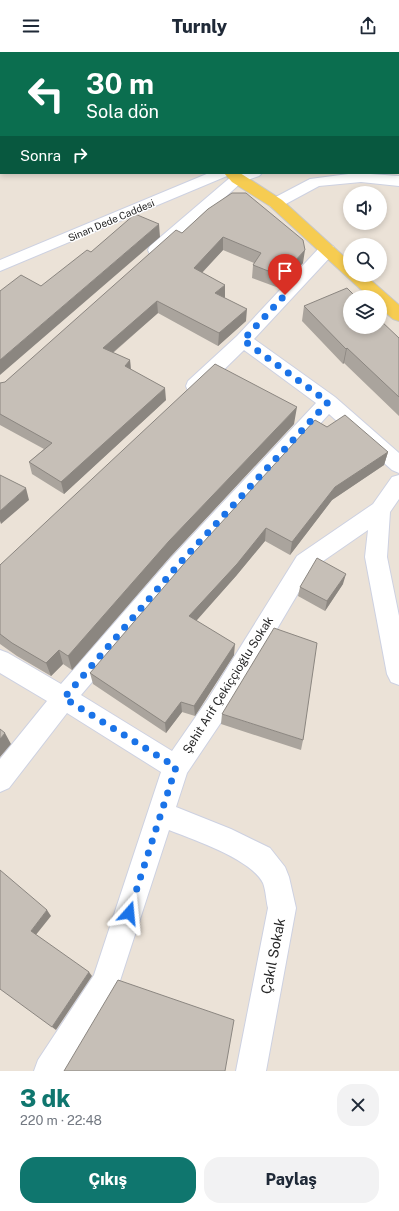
<!DOCTYPE html>
<html lang="tr">
<head>
<meta charset="utf-8">
<style>
	body { margin:0; font-family:"Public Sans",sans-serif; background:#f2f2f3; color:#1f2937; height:100vh; display:flex; flex-direction:column; font-size:15px; white-space:nowrap }
	* { box-sizing:border-box; margin:0 }
	p { font-size:13px; color:#747a83 }
	.icon { flex:none; width:22px; height:22px; fill:none; stroke:currentColor; stroke-width:2; stroke-linecap:round; stroke-linejoin:round }
	.map { position:relative; height:1019px; overflow:hidden }
	.panel { display:flex; flex-direction:column; background:#fff; flex:1 }
	.panel>* { flex:none }
	.hud { position:absolute; left:0px; top:0px; width:399px; height:122px; box-shadow:0 2px 6px #0003; background:#0b6e4f; color:#fff; overflow:hidden }
	.tools { position:absolute; left:343px; top:134px; display:grid; gap:8px }
	.tools a { display:grid; place-items:center; width:44px; height:44px; border-radius:50%; background:#fff; box-shadow:0 2px 6px #0003; font-size:20px }
	.pin { position:absolute; display:grid; place-items:center; width:34px; height:34px; color:#fff; margin:-41px -17px; border-radius:50% 50% 50% 0; rotate:-45deg; box-shadow:0 0 4px #0007 }
	.pin .icon { rotate:45deg }
	.me { position:absolute; width:44px; margin:-22px; rotate:18deg; stroke-linejoin:round; filter:drop-shadow(0 0 3px #0008) }
	.turn { display:flex; align-items:center; gap:14px; height:84px; padding:0 20px; font-size:18px }
	.turn .icon { width:52px; height:52px; stroke-width:2.5 }
	.turn b { display:block; font-size:28px; line-height:34px }
	.then { display:flex; align-items:center; height:38px; padding:0 20px; background:#0003; gap:8px; font-size:15px }
	.round { display:grid; place-items:center; flex:none; width:42px; height:42px; border-radius:16px; background:#f2f2f3 }
	.headline { display:flex; align-items:center; justify-content:space-between; height:68px; padding:0 20px }
	h1 { font-size:24px; font-weight:800; line-height:30px; color:#0f766e }
	.action { display:flex; gap:8px; margin-top:auto; padding:8px 20px }
	.action a { flex:1; height:46px; border-radius:16px; background:#0f766e; color:#fff; font-size:16px; font-weight:800; line-height:46px; text-align:center }
	.action a+a { background:#f2f2f3; color:#1f2937 }
	header { display:flex; justify-content:space-between; align-items:center; height:52px; padding:0 20px; background:#fff; font-size:18px; font-weight:800 }
	.map>svg:first-child { display:block }
	.lines { fill:none; stroke-linecap:round; stroke-linejoin:round }
	.minor-casing { stroke:#cdd1e1; stroke-width:2 }
	.major-casing { stroke:#c7c7c7; stroke-width:2 }
	.minor { fill:#fff; fill-rule:evenodd }
	.major { fill:#f6cc51; fill-rule:evenodd }
	.wall { fill:#aaa49d }
	.shaded-wall { fill:#8b8680 }
	.building { fill:#c6bfb7; stroke:#8b8680 }
	.route { stroke:#1a73e8; stroke-width:7; stroke-dasharray:0 12.6 }
	.labels { text-anchor:middle; stroke-width:3; stroke-linejoin:round; paint-order:stroke }
	.far-street-label { font-size:10px; fill:#272727; stroke:#fff }
	.street-label { font-size:12px; fill:#272727; stroke:#fff }
	.near-street-label { font-size:14px; fill:#272727; stroke:#fff }
</style>
</head>
<body>
<header><svg class="icon" aria-label="menu" viewBox="0 0 24 24"><path d="M4 6h16M4 12h16M4 18h16"/></svg>Turnly<svg class="icon" aria-label="share" viewBox="0 0 24 24"><path d="M12 15V3M7 8l5-5 5 5M5 13v7h14v-7"/></svg></header>
<div class="map">
<svg width="399" height="1019" viewBox="0 0 399 1019">
	<rect width="100%" height="100%" fill="#ebe2d7"/>
	<g class="lines">
		<defs>
			<path id="minor" d="M268,0H283L267,1Z
				M209,121H230L227,124L0,219V208Z
				M239,121H262L259,124L242,130L162,202L156,203L150,202L148,198L150,194L232,124Z
				M356,121L399,124V134L361,130L319,134L282,154L276,156L270,154L268,151L270,148L310,127Z
				M327,193L333,194L335,198L333,202L254,287L335,345L399,401V421L392,418L329,362L187,518L81,643L172,699L208,647L297,504L373,452L392,425L399,423V447L390,460L387,505L399,564V633L391,630L387,622L365,505L368,478L313,516L226,663L187,721L176,755L231,777L270,796L285,815L289,825L296,856L266,1019H236L268,856C266,848 266,839 263,831C251,807 194,788 169,778L116,941L67,1019H34L38,1008L94,923L161,720L67,661L9,736L0,740V707L47,649L0,621V598L8,601L61,632L171,506L316,351L244,298L202,339L195,341L188,339L186,334L188,329L237,284L321,194Z"/>
			<path id="major" d="M72,0H87L88,1H73Z
				M224,121H240L282,148L350,210V223H365L399,253V269L393,267L380,256V245H369L270,154L232,130Z"/>
		</defs>
		<use href="#minor" class="minor-casing"/>
		<use href="#major" class="major-casing"/>
		<use href="#minor" class="minor"/>
		<use href="#major" class="major"/>
	</g>
	<path class="wall" d="M304,0H399V19H398V1H306Z
		M208,157L303,211L279,236L252,226L253,213L254,211L223,198L202,221L246,269L218,294L158,261L113,301L130,308L131,317L166,348L64,442L32,422L29,410L44,397L0,373V331L5,330L182,181Z
		M304,254L399,286V364L344,311L343,312L302,269Z
		M294,372L170,505L72,618L63,612L51,624L17,604L0,592V513Z
		M327,375L388,400L384,413L332,448L290,503L265,489L236,524L196,568L234,603L195,664L182,660L166,681L93,632L90,621Z
		M343,532L325,559L298,544L300,535Z
		M222,662L303,688L301,698L221,672Z"/>
	<path class="shaded-wall" d="M159,172L160,185L0,323V308Z
		M223,185V198L194,229V216Z
		M305,198L303,211L279,236L281,224Z
		M225,233V246L215,241Z
		M157,249L158,261L104,308L103,296Z
		M247,257L246,269L218,294L219,281Z
		M347,296L344,311L343,312L346,297Z
		M130,308L131,321L125,314Z
		M165,336L166,348L64,442L61,430Z
		M297,355L294,372L170,505L72,618L68,604L169,489Z
		M388,400L384,413L332,448L290,503L292,490L335,435Z
		M26,436L29,448L1,472L0,469V459Z
		M266,476L265,489L236,524L190,576L189,564Z
		M346,522L343,532L325,559L327,549Z
		M235,592L234,603L195,664L194,654Z
		M59,598L63,612L51,624L46,611Z
		M181,650L182,660L166,681L165,671Z
		M5,681L11,692L0,705V687Z
		M47,858L51,864L35,884L31,879Z
		M89,920L92,924L56,978L52,975Z"/>
	<path class="building" d="M311,0H399V10H398V1H310Z
		M232,141H246L303,188L305,198L281,224L253,213L261,201L223,185L194,216L225,233L215,241L247,257L219,281L157,249L103,296L130,308L125,314L165,336L61,430L29,410L52,391L0,362V331L5,330L176,178L182,181L208,157Z
		M135,162L159,172L0,308V239L21,223L41,234L87,198L91,200Z
		M347,236L356,245H350V275H380V268L399,286V345L347,296L346,297L304,254Z
		M215,312L297,355L169,489L68,604L59,598L46,611L12,591L0,582V513Z
		M345,363L388,400L335,435L292,490L266,476L237,512L189,564L235,592L194,654L181,650L165,671L90,621L188,507L315,368L327,375Z
		M0,423L26,436L0,459Z
		M317,506L346,522L327,549L300,535Z
		M274,576L317,591L303,688L222,662Z
		M0,677L5,681L0,687Z
		M0,818L47,858L31,879L89,920L52,975L0,937Z
		M118,928L234,968L225,1019H64Z"/>
	<g class="lines">
		<path class="route" d="M129,861L176,715L64,646L179,512L328,350L243,288L285,243"/>
	</g>
	<g class="labels">
		<g class="far-street-label">
			<text transform="translate(111 168) rotate(-23)" y="4">Sinan Dede Caddesi</text>
		</g>
		<g class="street-label">
			<text transform="translate(228 633) rotate(-58)" y="4">Şehit Arif Çekiççioğlu Sokak</text>
		</g>
		<g class="near-street-label">
			<text transform="translate(273 904) rotate(-79)" y="5">Çakıl Sokak</text>
		</g>
	</g>
</svg>
<div class="tools">
<a><svg class="icon" aria-label="sound" viewBox="0 0 24 24"><path d="M4 9h4l5-4v14l-5-4H4zM17 9q2 3 0 6"/></svg></a>
<a><svg class="icon" aria-label="search" viewBox="0 0 24 24"><circle cx="10" cy="10" r="6"/><path d="M15 15l6 6"/></svg></a>
<a><svg class="icon" aria-label="layers" viewBox="0 0 24 24"><path d="M12 4l9 5-9 5-9-5zM3 14l9 5 9-5"/></svg></a>
</div>
<div class="pin" style="left:285px;top:243px;background:#d93025"><svg class="icon" aria-label="arrive" viewBox="0 0 24 24"><path d="M6 21V4h12l-3 4 3 4H6"/></svg></div>
<svg class="me" style="left:129px;top:861px" viewBox="-20 -20 40 40"><path d="M0-17L14 15 0 8-14 15z" fill="#1a73e8" stroke="#fff" stroke-width="4"/></svg>
<div class="hud">
<div class="turn"><svg class="icon" aria-label="left" viewBox="0 0 24 24"><path d="M17 20v-9H6M10 6l-5 5 5 5"/></svg><div><b>30 m</b>Sola dön</div></div>
<div class="then">Sonra<svg class="icon" aria-label="right" viewBox="0 0 24 24"><path d="M7 20v-9h11M14 6l5 5-5 5"/></svg></div>
</div>
</div>
<section class="panel">
<div class="headline"><div><h1>3 dk</h1><p>220 m · 22:48</p></div><a class="round"><svg class="icon" aria-label="close" viewBox="0 0 24 24"><path d="M6 6l12 12M18 6L6 18"/></svg></a></div>
<div class="action"><a>Çıkış</a><a>Paylaş</a></div>
</section>
</body>
</html>
